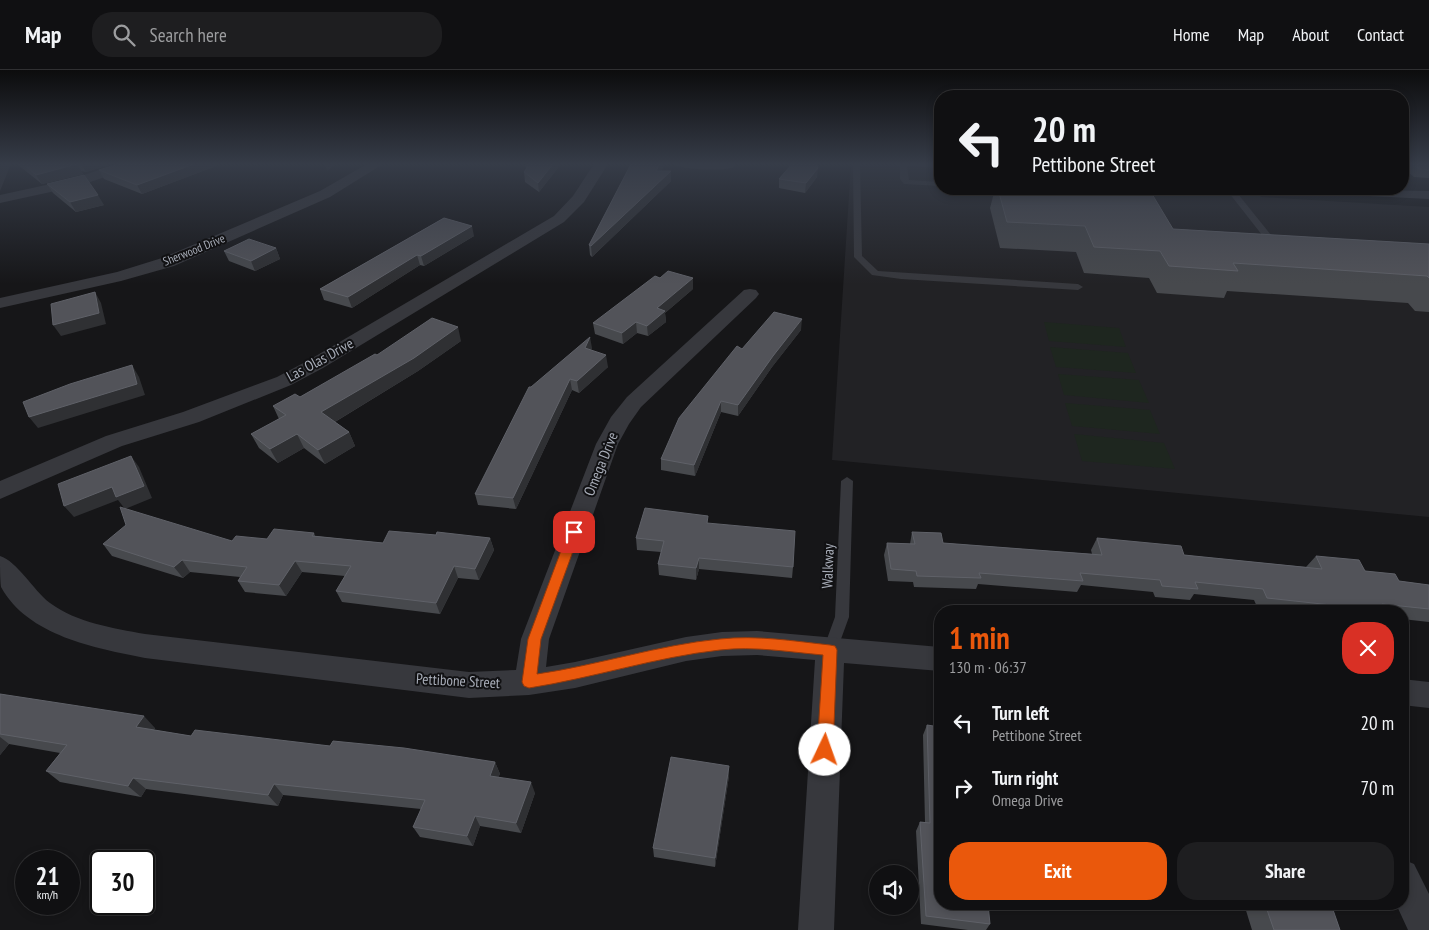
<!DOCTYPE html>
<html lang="en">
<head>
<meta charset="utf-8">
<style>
	body { margin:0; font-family:"PT Sans Narrow",sans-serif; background:#1e1e20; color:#f1f3f6; height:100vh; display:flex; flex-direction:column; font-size:19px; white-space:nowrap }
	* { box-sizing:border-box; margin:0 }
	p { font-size:16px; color:#9c9d9f }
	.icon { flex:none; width:28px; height:28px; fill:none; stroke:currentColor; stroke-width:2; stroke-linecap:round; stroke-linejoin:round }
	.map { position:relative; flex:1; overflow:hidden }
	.details { position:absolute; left:934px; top:535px; width:475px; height:305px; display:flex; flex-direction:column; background:#101012; border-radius:20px; box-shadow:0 2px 8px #0003,0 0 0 1px #303032 }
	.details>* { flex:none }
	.hud { position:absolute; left:934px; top:20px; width:475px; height:105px; border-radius:20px; box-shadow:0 2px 8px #0003,0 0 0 1px #303032; background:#101012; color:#f1f3f6; overflow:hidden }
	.tools { position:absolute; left:869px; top:795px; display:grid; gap:10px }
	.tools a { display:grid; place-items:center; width:50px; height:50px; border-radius:50%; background:#101012; box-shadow:0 2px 8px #0003,0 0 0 1px #303032; font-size:25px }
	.speed { position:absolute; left:15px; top:780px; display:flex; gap:10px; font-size:25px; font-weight:700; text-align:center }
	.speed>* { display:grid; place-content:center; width:65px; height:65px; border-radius:50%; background:#101012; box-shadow:0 2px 8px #0003,0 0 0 1px #303032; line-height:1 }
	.speed small { font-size:12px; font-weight:400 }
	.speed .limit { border:2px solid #111; border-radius:8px; background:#fff; color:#111 }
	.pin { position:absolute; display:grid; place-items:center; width:42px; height:42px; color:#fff; margin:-21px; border-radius:10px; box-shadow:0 2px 8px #0006 }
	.me { position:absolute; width:55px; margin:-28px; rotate:3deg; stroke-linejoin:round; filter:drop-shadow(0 0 4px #0008) }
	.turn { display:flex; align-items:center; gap:18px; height:105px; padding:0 15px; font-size:22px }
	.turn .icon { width:65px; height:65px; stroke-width:2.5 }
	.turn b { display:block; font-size:35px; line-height:42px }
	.round { display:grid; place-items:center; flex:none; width:52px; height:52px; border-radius:20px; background:#1e1e20 }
	.summary { display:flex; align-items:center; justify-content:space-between; height:85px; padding:0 15px }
	h1 { font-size:30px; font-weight:800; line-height:38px; color:#ea580c }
	.button { display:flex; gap:10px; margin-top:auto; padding:10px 15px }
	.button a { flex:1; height:58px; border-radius:20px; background:#ea580c; color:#fff; font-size:20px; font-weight:800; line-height:58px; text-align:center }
	.button a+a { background:#1e1e20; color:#f1f3f6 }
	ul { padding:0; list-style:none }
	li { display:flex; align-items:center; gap:15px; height:65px; padding:0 15px }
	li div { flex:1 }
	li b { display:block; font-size:19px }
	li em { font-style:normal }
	header { display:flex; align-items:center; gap:30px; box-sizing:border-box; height:70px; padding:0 25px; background:#101012; border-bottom:1px solid #303032 }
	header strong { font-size:24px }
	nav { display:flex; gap:28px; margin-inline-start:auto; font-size:18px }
	.search { width:350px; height:45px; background:#1e1e20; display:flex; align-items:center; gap:12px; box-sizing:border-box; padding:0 18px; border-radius:20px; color:#9c9d9f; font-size:19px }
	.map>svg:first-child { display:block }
	.built { fill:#222225 }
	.green { fill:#1e261f }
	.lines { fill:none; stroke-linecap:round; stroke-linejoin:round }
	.lane { fill:#37383d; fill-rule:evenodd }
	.street { fill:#37383d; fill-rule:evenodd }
	.wall { fill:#47494d }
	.shaded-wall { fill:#2f3033 }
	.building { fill:#525359; stroke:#5f6168 }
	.route { fill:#ea580c; stroke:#983908 }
	.labels { text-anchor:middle; stroke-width:4; stroke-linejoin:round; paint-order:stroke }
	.far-street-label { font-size:12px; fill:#a8adb8; stroke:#111113 }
	.street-label { font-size:15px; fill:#a8adb8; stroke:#111113 }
</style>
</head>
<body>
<header>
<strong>Map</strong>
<div class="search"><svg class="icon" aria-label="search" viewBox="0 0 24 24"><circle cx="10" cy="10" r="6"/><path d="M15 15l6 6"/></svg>Search here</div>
<nav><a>Home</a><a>Map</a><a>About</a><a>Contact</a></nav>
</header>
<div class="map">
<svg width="1429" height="860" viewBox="0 0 1429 860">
	<rect width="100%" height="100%" fill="#161618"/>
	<path class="built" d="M851,94H940V119H1254L1261,127L1429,137V447L832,390Z"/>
	<path class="green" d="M1044,252L1119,258L1126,277L1049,271Z
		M1050,277L1128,283L1136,303L1056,297Z
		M1058,304L1139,310L1149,333L1064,325Z
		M1065,333L1150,340L1160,364L1072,356Z
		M1074,364L1164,373L1175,399L1082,391Z"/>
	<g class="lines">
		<path class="lane" d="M853,94H860L862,186L878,201L1078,214L1083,217L1078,220L901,209L872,205L854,187Z
			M897,94H940V98L907,96L909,110L940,112V116L904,114L900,109V96Z
			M1226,119H1234L1279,175V179H1273Z
			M847,407L853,411L849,547L837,580L835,584L830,586L825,584L823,580L835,547L841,411Z"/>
		<path class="street" d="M117,94H137L135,97L78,116L0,133V125L69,110Z
			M367,94H383L330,127L174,196L121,211L0,238V228L117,202L162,188L320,121Z
			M594,94H608L584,132L564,152L323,298L291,315L199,352L122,376L0,429V411L106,366L183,342L277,307L309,290L554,146L573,126Z
			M674,94H733L735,96C730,102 680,100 674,94Z
			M1303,119L1429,121V129L1310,123L1305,122Z
			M750,219L756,220L759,224L756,228L641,337L629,354L618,374L549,569L546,597L575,592L686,567L722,562L757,561L940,577V601L844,593L834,860H798L815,590L757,585L722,586L686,591L575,618L529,625L469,628L145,588C95,578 28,566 1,517C0,509 0,495 0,486C17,491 33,520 50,533C77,553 113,558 145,564L469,602L516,600L521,569L596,374L611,347L627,327L744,220Z
			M1402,609L1429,612V638L1402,635Z
			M1402,789L1414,794L1429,824V860H1408L1396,834H1402Z"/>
	</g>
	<path class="wall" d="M17,94H112L86,102L81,101L83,104L42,114Z
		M525,94H561L539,122L525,112L524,102L526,99Z
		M631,94H665L661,101L671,111L592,187L590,185L589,175Z
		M789,94H816L817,107L805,123L779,118V109L790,96Z
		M1402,94H1429V108L1414,107L1402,97Z
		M216,96L142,124L104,109L99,100Z
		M47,114L104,135L76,142L53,123Z
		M995,119H1149L1173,159L1429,174V242L1415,241L1408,233L1227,221L1224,228L1157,223L1149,208L1084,203L1076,182L1000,178L990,138Z
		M444,148L474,166L424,196L420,195L352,238L324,230L320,219Z
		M276,178L280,189L255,201L229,191L224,181Z
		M693,219L665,243L666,252L648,266L637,263L623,274L595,264L593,253Z
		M801,260L772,297L738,346L721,342L695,406L661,400V389L742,279Z
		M461,271L418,301L335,352L349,362L355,376L325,394L304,378L278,393L259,378L251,364L279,349L273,336L300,327L377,285Z
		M592,278L591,280L608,297L579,323L572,320L516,439L478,435L475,424L531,317Z
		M708,453L793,497L792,508L699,499L696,510L659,505L658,494L661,482L637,480L636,468Z
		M912,462L943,473L1092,484L1091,480L1097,468L1184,485L1306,497L1316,486L1399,511L1429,515V552L1402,549V541H1277L1258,539L1254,530L1194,524L1190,530L1155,527L1153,522L1081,515L1077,522L978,514L976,519L914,517L913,512L888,511L884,485L887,473L910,474Z
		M314,463L315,466L383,473L436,465L490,468L494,480L479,510L458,508L440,544L342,532L336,521L345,506L302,502L286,526L245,522L238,511L240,507L190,502L183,508L112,486L103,474L232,471L267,469Z
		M0,624L155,658L154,660L191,666L330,676L495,692L500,704L498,707L535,723L521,763L480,756L473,776L420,767L413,757L421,739L283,725L278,736L146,719L141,727L60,712L46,701L60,683L9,674L0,685Z
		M927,655L990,854L986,860H968L921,854L916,761L920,752H925L923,665Z
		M729,706L715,797L654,787L653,778Z
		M1244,834H1331L1340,860H1252Z"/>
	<path class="shaded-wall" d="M2,94H11L0,121V98Z
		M77,94L83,104L42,114L36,105Z
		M81,94H112L86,102Z
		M194,94H219L216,96L142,124L137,115Z
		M325,94H336L327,101Z
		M553,94H561L539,122L538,113Z
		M660,94H665L657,110L656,101Z
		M818,98L817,107L805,123L806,113Z
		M671,101V111L592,187L591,176Z
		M98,125L104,135L76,142L70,132Z
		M472,156L474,166L424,196L421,186Z
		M276,178L280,189L255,201L251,191Z
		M417,185L420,195L352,238L348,227Z
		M693,208V219L665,243L666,252L648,266L647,256L657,238Z
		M95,222L101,233L106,254L61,266L53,255Z
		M802,249L801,260L772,297L738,346V335L773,286Z
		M636,252L637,263L623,274L622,263Z
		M458,257L461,271L418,301L328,356L321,342Z
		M590,267L592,278L586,289L585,278Z
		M606,285L608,297L579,323L577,311Z
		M132,295L139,307L145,325L38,358L29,347Z
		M570,309L572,320L516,439L513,428Z
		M721,331V342L695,406L694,395Z
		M349,362L355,376L325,394L318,380Z
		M297,364L304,378L278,393L270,379Z
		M131,386L139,397L152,428L125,439L118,430L74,447L64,436Z
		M490,468L494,480L479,510L475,499Z
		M699,488V499L696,510V498Z
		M182,490L190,502L183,508L174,497Z
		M295,491L302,502L286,526L279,515Z
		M454,496L458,508L440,544L436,533Z
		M144,646L155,658L148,668L136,657Z
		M0,667L9,674L0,685Z
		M495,692L500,704L494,717L490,706Z
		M729,696V706L715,797V788Z
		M133,708L146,719L141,727L128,716Z
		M531,712L535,723L521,763L516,753Z
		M274,714L283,725L278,736L268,725Z
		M475,746L480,756L473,776L467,766Z"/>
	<path class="building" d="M23,94H77L36,105Z
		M119,94H194L137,115L99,100Z
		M530,94H553L538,113L524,102Z
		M631,94H660L656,101H671L591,176L589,175Z
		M792,94H816L818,98L806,113L779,109Z
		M1413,94H1429V100L1419,99Z
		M84,105L98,125L70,132L47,114Z
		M998,119H1149L1173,159L1429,174V208L1427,206L1233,193L1238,201L1169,196L1160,181L1094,177L1085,156L1007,152Z
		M444,148L472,156L421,186L417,185L348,227L320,219Z
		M249,169L276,178L251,191L224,181Z
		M668,201L693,208L657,238L665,241L647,256L636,252L622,263L593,253L655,206L660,208Z
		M95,222L99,243L53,255L51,234Z
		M774,242L802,249L773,286L738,335L721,331L694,395L661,389L679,348L737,276L742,279Z
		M432,248L458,257L414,288L321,342L349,362L318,380L297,364L270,379L251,364L286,345L273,336L295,324L300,327L375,284L377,285Z
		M590,267L585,278L606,285L577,311L570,309L513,428L475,424L529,317H531Z
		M132,295L137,314L29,347L23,332L70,314Z
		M131,386L144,416L116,427L112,417L64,436L58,414Z
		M120,437L232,471L236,466L267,469L274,459L314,463L312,466L383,473L389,461L436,465L437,462L490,468L475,499L454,496L436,533L336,521L351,496L295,491L279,515L238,511L247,497L182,490L174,497L103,474L126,455Z
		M645,438L708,446L707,453L795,461L793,497L699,488L696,498L658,494L664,471L636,468Z
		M912,462L941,463L943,473L1102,485L1097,468L1181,476L1184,485L1322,499L1316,486L1359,490L1365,501L1395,504L1399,511L1429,515V539L1382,534L1386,541L1267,528L1263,519L1195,512L1198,519L1162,516L1160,510L1080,503L1083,511L979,503L981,508L917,506L916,501L891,499L887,473L915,474Z
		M0,624L144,646L136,657L191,666L195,660L330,676L333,671L404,678L495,692L490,706L531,712L516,753L475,746L467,766L413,757L425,730L274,714L268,725L133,708L128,716L46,701L67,675L0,664Z
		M927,655L940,657V834H988L990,854L926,846L920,752L930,753Z
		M671,687L729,696L715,788L653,778Z
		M1265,834H1331L1340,860H1274Z"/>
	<linearGradient id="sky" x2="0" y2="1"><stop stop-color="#0c0c0d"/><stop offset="0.44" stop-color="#363c48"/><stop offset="1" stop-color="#363c48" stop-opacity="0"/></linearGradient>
	<rect width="1429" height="214" fill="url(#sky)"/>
	<path class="route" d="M574,458L580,462L541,569L537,604C599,595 658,575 720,569C757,565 793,571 830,575L835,576L837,580L833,680L830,685L825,687L820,685L817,680L823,585C789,582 754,576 720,580C656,587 593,608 529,618L524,616L522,612L528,569L568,462Z"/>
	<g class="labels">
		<g class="far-street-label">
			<text transform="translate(194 180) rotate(-22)" y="4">Sherwood Drive</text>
		</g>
		<g class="street-label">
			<text transform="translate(320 290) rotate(-29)" y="5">Las Olas Drive</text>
			<text transform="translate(601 394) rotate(-68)" y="5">Omega Drive</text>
			<text transform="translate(828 496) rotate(-88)" y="5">Walkway</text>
			<text transform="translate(458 611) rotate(3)" y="5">Pettibone Street</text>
		</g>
	</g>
</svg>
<div class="tools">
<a><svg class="icon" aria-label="sound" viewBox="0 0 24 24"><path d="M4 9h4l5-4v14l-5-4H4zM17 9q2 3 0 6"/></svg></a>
</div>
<div class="speed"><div>21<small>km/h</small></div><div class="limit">30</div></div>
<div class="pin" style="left:574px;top:462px;background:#d93025"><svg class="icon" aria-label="arrive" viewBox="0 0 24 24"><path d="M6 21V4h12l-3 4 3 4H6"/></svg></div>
<svg class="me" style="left:825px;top:680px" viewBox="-20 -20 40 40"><circle r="19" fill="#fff"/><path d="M0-13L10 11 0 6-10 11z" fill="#ea580c"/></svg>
<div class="hud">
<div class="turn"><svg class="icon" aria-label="left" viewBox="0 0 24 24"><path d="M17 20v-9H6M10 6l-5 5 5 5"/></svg><div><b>20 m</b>Pettibone Street</div></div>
</div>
<section class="details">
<div class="summary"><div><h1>1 min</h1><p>130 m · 06:37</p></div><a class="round" style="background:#d93025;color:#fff"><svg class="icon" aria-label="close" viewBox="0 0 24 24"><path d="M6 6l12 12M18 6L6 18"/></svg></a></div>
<ul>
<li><svg class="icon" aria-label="left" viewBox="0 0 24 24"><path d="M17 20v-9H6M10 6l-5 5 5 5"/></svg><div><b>Turn left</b><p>Pettibone Street</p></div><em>20 m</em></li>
<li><svg class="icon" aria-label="right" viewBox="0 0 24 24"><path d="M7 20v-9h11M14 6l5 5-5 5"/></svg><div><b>Turn right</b><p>Omega Drive</p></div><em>70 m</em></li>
</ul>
<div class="button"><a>Exit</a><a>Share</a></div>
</section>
</div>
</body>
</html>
